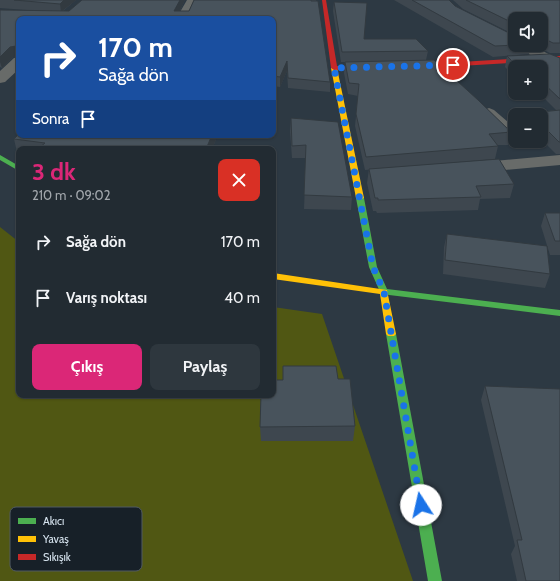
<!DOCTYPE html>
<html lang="tr">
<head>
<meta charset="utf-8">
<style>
	body { margin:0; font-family:Cabin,sans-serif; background:#2e373e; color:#f1f3f6; height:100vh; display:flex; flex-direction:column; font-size:15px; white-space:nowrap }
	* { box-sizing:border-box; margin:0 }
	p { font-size:13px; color:#a2a7ac }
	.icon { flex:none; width:22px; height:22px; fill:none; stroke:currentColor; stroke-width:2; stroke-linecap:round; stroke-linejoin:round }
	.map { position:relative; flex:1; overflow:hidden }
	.drawer { position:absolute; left:16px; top:146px; width:260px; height:252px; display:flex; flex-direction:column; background:#222b32; border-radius:8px; box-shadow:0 1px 3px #0004,0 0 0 1px #3f474d }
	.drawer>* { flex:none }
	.top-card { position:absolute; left:16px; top:16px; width:260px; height:122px; border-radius:8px; box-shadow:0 1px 3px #0004,0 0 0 1px #3f474d; background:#1a4fa0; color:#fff; overflow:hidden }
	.buttons { position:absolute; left:508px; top:12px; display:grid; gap:8px }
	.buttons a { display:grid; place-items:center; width:40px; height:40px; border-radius:8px; background:#222b32; box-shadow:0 1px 3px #0004,0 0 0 1px #3f474d; font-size:20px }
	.pin { position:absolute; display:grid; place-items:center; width:34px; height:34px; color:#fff; margin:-17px; border:2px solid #fff; border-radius:50%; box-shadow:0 1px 4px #0007 }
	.me { position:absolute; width:44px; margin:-22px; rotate:350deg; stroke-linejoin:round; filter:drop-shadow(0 0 3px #0008) }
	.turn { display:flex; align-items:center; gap:14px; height:84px; padding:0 16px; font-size:18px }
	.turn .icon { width:52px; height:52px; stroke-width:2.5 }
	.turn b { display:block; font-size:28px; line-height:34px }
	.then { display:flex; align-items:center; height:38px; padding:0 16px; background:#0003; gap:8px; font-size:15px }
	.round { display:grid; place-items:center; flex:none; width:42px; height:42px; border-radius:8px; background:#2e373e }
	.headline { display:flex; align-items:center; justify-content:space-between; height:68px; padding:0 16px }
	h1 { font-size:24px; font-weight:700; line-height:30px; color:#db2777 }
	.primary-button { display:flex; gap:8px; margin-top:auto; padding:8px 16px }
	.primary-button a { flex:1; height:46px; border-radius:8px; background:#db2777; color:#fff; font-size:16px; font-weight:700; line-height:46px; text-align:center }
	.primary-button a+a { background:#2e373e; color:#f1f3f6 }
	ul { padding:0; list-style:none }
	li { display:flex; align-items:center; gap:12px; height:56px; padding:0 16px }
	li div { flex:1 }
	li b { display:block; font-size:15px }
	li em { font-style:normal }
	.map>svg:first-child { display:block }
	.green { fill:#505713 }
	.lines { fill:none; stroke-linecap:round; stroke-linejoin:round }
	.street { fill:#686b69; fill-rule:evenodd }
	.fast { fill:#4caf50; fill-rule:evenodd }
	.slow { fill:#ffc107; fill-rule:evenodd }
	.jam { fill:#c62828; fill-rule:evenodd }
	.wall { fill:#3e474f }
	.shaded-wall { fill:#323a40 }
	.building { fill:#48535c; stroke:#323a40 }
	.route { stroke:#1a73e8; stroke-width:7; stroke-dasharray:0 12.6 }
	.key { fill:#172028; stroke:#505a63; stroke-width:1 }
	.key-label { font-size:11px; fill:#d6e3ee }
</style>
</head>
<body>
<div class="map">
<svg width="560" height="581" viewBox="0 0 560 581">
	<rect width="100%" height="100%" fill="#2d3943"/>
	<path class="green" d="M0,227L19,242V395H273V307L322,314L413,581H0Z"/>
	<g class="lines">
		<path class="street" d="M187,0H199L188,19H176Z
			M515,44L531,45L560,60V69L516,48Z
			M19,57V69L5,82L0,83V71L14,58Z
			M489,108L494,110L515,128V141H519C506,144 492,124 484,116L481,113L484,110Z
			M104,135H120L112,149H96Z
			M560,155V165L473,173L467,172L464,168L467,164L473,163Z"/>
		<path class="fast" d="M0,155L19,166V171L0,160Z
			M357,196H363L364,198L377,267L387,289L560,310V316L381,294L369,267L356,198Z
			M391,331L394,332L396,334L442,581H428L386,334L388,332Z"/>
		<path class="slow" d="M334,66L337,68L364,198L360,200L356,198L331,68Z
			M273,273L387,290L396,334L394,336H388L386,334L380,294L273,279Z"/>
		<path class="jam" d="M322,0H326L337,66L349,67V69L334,70L331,68Z
			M560,56V60L410,69L407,67L410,65Z"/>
	</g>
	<path class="wall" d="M0,0H76L63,11H69L82,0H185L180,11H189L194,0H316L330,82V92L288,88L287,71L280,87L273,86V19H19V63L18,56L13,57L2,68L0,67V10L39,11L0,8Z
		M394,0H449L455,6L515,45H531L529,54L493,57Z
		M453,0H560V53H550L534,45H541V19H515V35L463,9Z
		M334,2L364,39L428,51L426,60L511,132L508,145H498V146L495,159L365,170L355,126L358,96L348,94L344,73L345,62H341L333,11Z
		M507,56L560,58V154H556L541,139V115H530L531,113L556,110L539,93H541V67H515V75H513L505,67Z
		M291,118L352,197L351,210L304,209L306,158H292L290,131Z
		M112,135H218L212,149H19V152H17L14,139L111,137Z
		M369,169L514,184L510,198L480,199L478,210L377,213L376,211H373L367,183Z
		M545,213H560V255H550L541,226Z
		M447,234L550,274L545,288L443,274L444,247Z
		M338,379L355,426L353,441H261L260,427Z
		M485,386L560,581H517L511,554L515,546L481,400Z"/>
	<path class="shaded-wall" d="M64,0H76L61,12L60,4Z
		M180,0H185L176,19L174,11Z
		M16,46L19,56L13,57L2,68L0,62V57L10,47Z
		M287,61V71L280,87V77Z
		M94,135H102L96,149L93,138Z
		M212,135H218L212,149H206Z"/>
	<path class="building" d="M14,0H64L60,4Z
		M82,0H180L174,11H189L194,0H311V1H318L330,82L288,78L287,61L280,77L273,76V19H19V59H18V47L16,46L10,47L0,57V10L69,11Z
		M412,0H449L455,6L515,36V45H517L495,46Z
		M466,0H560V43H553L541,37V19H515V24Z
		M334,2L367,3L364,39H416L428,51L342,52Z
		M550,54L560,58V99L541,81V67H526L523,64L516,65L507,56Z
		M434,60L478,100L511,132L489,134L498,146L366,157L356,114L359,84L349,83L345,62Z
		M560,110V142H559L541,124V115H533L531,113Z
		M291,118L338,122L352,197L304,195L306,145L292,146Z
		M19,134V135H94L93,138L111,137L112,135H212L206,149H45L39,148L45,143L14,139Z
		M499,159L514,184L476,186L481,197L378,200V198H375L369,169Z
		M545,213H560V241H555Z
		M447,234L547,246L550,274L445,260Z
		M283,366H336L338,379H350L355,426L260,427L261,395H273V380H283Z
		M485,386L560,389V581H526L517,540H522Z"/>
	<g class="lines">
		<path class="route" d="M421,505L384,292L373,267L334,68L453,65"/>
	</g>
	<rect x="10" y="507" width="132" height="64" rx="6" class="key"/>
	<rect x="18" y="518" width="18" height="6" fill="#4caf50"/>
	<rect x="18" y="536" width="18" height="6" fill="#ffc107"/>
	<rect x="18" y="554" width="18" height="6" fill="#c62828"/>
	<g class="key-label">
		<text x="43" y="525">Akıcı</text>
		<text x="43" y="543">Yavaş</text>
		<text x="43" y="561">Sıkışık</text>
	</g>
</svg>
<div class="buttons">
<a><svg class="icon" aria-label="sound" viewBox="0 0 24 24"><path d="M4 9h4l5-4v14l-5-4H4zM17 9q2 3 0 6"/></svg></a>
<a>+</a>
<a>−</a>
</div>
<div class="pin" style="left:453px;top:65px;background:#d93025"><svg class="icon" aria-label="arrive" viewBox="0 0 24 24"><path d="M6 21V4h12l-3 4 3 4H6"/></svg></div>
<svg class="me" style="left:421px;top:505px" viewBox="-20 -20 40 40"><circle r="19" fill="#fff"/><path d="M0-13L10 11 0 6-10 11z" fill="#1a73e8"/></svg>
<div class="top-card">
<div class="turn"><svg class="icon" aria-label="right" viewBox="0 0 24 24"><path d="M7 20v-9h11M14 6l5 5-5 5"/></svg><div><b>170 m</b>Sağa dön</div></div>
<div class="then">Sonra<svg class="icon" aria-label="arrive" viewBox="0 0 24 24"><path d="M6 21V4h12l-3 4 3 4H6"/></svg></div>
</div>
<section class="drawer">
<div class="headline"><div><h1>3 dk</h1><p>210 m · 09:02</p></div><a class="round" style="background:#d93025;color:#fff"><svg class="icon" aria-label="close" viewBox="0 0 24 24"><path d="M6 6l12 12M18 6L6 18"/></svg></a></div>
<ul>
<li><svg class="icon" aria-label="right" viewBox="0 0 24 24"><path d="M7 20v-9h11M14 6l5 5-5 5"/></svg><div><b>Sağa dön</b></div><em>170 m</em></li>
<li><svg class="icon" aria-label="arrive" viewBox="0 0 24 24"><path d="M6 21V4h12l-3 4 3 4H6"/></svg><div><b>Varış noktası</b></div><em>40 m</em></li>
</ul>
<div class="primary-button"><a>Çıkış</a><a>Paylaş</a></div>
</section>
</div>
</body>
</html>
